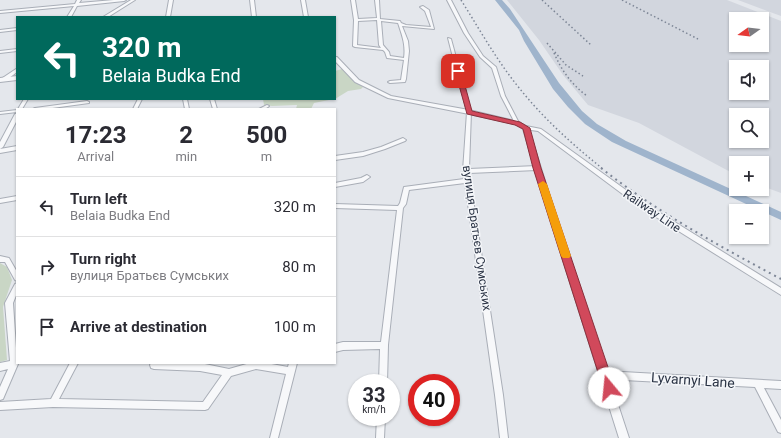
<!DOCTYPE html>
<html lang="en">
<head>
<meta charset="utf-8">
<style>
	body { margin:0; font-family:Roboto,sans-serif; background:#f2f2f3; color:#2b2b33; height:100vh; display:flex; flex-direction:column; font-size:15px; white-space:nowrap }
	* { box-sizing:border-box; margin:0 }
	p { font-size:13px; color:#7c7c81 }
	.icon { flex:none; width:22px; height:22px; fill:none; stroke:currentColor; stroke-width:2; stroke-linecap:round; stroke-linejoin:round }
	.map { position:relative; flex:1; overflow:hidden }
	.side { position:absolute; left:16px; top:108px; width:320px; height:256px; display:flex; flex-direction:column; background:#fff; border-radius:0px; box-shadow:0 1px 3px #0004 }
	.side>* { flex:none }
	.guide { position:absolute; left:16px; top:16px; width:320px; height:84px; border-radius:0px; box-shadow:0 1px 3px #0004; background:#00695c; color:#fff; overflow:hidden }
	.needle { width:26px; rotate:256deg }
	.controls { position:absolute; left:729px; top:12px; display:grid; gap:8px }
	.controls a { display:grid; place-items:center; width:40px; height:40px; border-radius:0px; background:#fff; box-shadow:0 1px 3px #0004; font-size:20px }
	.speed { position:absolute; left:348px; top:374px; display:flex; gap:8px; font-size:20px; font-weight:700; text-align:center }
	.speed>* { display:grid; place-content:center; width:52px; height:52px; border-radius:50%; background:#fff; box-shadow:0 1px 3px #0004; line-height:1 }
	.speed small { font-size:10px; font-weight:400 }
	.speed .limit { border:6px solid #d22; background:#fff; color:#111 }
	.pin { position:absolute; display:grid; place-items:center; width:34px; height:34px; color:#fff; margin:-17px; border-radius:8px; box-shadow:0 2px 6px #0006 }
	.me { position:absolute; width:44px; margin:-22px; rotate:343deg; stroke-linejoin:round; filter:drop-shadow(0 0 3px #0008) }
	.turn { display:flex; align-items:center; gap:14px; height:84px; padding:0 20px; font-size:18px }
	.turn .icon { width:52px; height:52px; stroke-width:2.5 }
	.turn b { display:block; font-size:28px; line-height:34px }
	.eta { display:flex; justify-content:space-evenly; align-items:center; height:68px; text-align:center }
	.eta b { font-size:24px; font-weight:700; line-height:28px }
	ul { padding:0; list-style:none }
	li { display:flex; align-items:center; gap:12px; height:60px; padding:0 20px; border-top:1px solid #e1e1e2 }
	li div { flex:1 }
	li b { display:block; font-size:15px }
	li em { font-style:normal }
	.map>svg:first-child { display:block }
	.built { fill:#d2d6de; fill-rule:evenodd }
	.green { fill:#c9d6c5 }
	.water { fill:#9fb4cc }
	.lines { fill:none; stroke-linecap:round; stroke-linejoin:round }
	.minor-casing { stroke:#a9aeb7; stroke-width:2 }
	.tertiary-casing { stroke:#a9aeb7; stroke-width:2 }
	.minor { fill:#f7f8fa; fill-rule:evenodd }
	.tertiary { fill:#f7f8fa; fill-rule:evenodd }
	.rail-far1 { stroke:#7d8696; stroke-width:1.5; stroke-dasharray:1.5 2.5; stroke-linecap:butt }
	.rail { stroke:#7d8696; stroke-width:2; stroke-dasharray:2 4; stroke-linecap:butt }
	.route { fill:#d1495b; stroke:#882f3b }
	.slow { fill:#f59e0b }
	.labels { text-anchor:middle; stroke-width:3; stroke-linejoin:round; paint-order:stroke }
	.street-label { font-size:12px; fill:#2b3445; stroke:#f4f6f9 }
	.near-street-label { font-size:14px; fill:#2b3445; stroke:#f4f6f9 }
</style>
</head>
<body>
<div class="map">
<svg width="781" height="438" viewBox="0 0 781 438">
	<rect width="100%" height="100%" fill="#e4e7ec"/>
	<path class="built" d="M507,0H727L781,21V193L762,186V163H736V175L639,123L588,105L563,75L539,40ZM736,19H762V45H736ZM736,67H762V93H736ZM736,115H762V141H736Z
		M738,0H781V16Z"/>
	<path class="green" d="M342,69L354,82L363,87L361,89L348,91L335,99V71Z
		M263,99H334L314,103L311,109H296L297,105L272,106L264,105Z
		M0,263L7,267L12,280L3,307L7,360L0,362Z"/>
	<path class="water" d="M495,0H502L510,9L559,83L582,111L597,124L626,141L781,212V220L612,142L585,124L568,107L553,89L524,41L519,30Z"/>
	<g class="lines">
		<defs>
			<path id="minor" d="M77,0H81L79,3L114,0H126L124,1L77,6L71,17H67L74,6L0,13V11L75,4Z
				M131,0H135L108,17H103Z
				M169,0H173L170,17H166Z
				M250,0H254L256,17H252Z
				M301,0H305L308,17H304Z
				M351,0H355L358,19L377,18L375,0H379L380,19L400,21L401,23L406,25L431,27L425,11L420,7L423,6L429,10L434,29L402,26L408,41L409,51L406,79L405,82L390,83L388,82L390,81L401,80L404,60L387,58L385,52L383,50L355,47L353,46L354,20ZM377,20L379,45L381,48L357,45L358,21ZM381,21L398,23C402,35 406,45 404,58L390,56L389,52L383,45Z
				M447,0H451L468,33L483,56L496,67L505,96L519,123V124H517L515,123L501,96L492,68L480,57L464,33Z
				M17,28V30L0,32V30Z
				M448,38L451,39L471,112L469,169L537,166L540,168L537,170L469,173L503,395L508,438H500L495,395L465,183L409,190L406,204L403,208L388,345L387,383H379L380,349L343,350L335,352V344L343,342H381L397,210L335,208V204L398,206L400,203L404,187L464,179L463,171L467,112Z
				M17,49V51L0,53V51Z
				M16,69H17V72L5,81H1V79Z
				M24,99H28L22,109H18Z
				M138,99H142L137,109H133Z
				M183,99H187L189,109H185Z
				M210,99H214L217,109H213Z
				M87,101L89,102V103L45,109H33L35,108Z
				M267,105L269,106C266,109 263,109 259,109Z
				M17,110V112L0,114V112Z
				M15,114H17V120L3,147L0,149V142Z
				M526,126L541,129L644,203L781,288V295L640,207L538,131L524,129V128Z
				M403,138L406,140L405,141L385,149L363,156L335,160V156L363,152L381,147Z
				M17,146V150L0,153V149Z
				M367,175L370,177L363,182L335,187V183L361,178Z
				M17,196V200L0,203V199Z
				M0,256L9,258L17,272V281L15,280L5,262H0Z
				M17,283V293L13,303L17,363L18,364L3,399L0,400V387L8,369L0,371V363L10,361L5,303L15,284Z
				M70,363H78L59,399L203,402L222,375L200,371L154,369L151,368L150,365L151,363H200L229,369L250,363H266L288,367L289,363H297L278,438H270L286,374L256,369L231,376L208,409L205,410L53,407L0,410V402L51,399Z
				M605,371L781,381V389L764,388L781,420V433L778,432L755,387L605,379L602,378L601,375L602,372Z
				M377,417H385L384,438H376Z"/>
			<path id="tertiary" d="M335,57H337L359,80L391,96L469,110L519,122L528,127L553,206L629,438H619L546,206L523,129L515,124L469,114L388,98L355,82L335,61Z
				M17,76V80L0,82V78Z"/>
		</defs>
		<use href="#minor" class="minor-casing"/>
		<use href="#tertiary" class="tertiary-casing"/>
		<use href="#minor" class="minor"/>
		<use href="#tertiary" class="tertiary"/>
		<path class="rail-far1" d="M461,0C480,30 497,61 520,89C544,119 573,145 603,169
			M542,0L591,45
			M622,0L698,39
			M547,43L566,65L583,76
			M554,53C562,71 571,84 587,96"/>
		<path class="rail" d="M601,168C657,212 719,246 781,279"/>
	</g>
	<path class="route" d="M458,69L461,71L472,111L520,122L530,128L541,168L615,388L613,392L609,394L605,392L603,388L533,168L523,129L515,125L467,114L455,71Z"/>
	<path class="slow" d="M543,181L547,184L571,256L569,258H563L561,256L538,184Z"/>
	<g class="labels">
		<g class="street-label">
			<text transform="translate(652 211) rotate(34)" y="4">Railway Line</text>
			<text transform="translate(477 238) rotate(82)" y="4">вулиця Братьєв Сумських</text>
		</g>
		<g class="near-street-label">
			<text transform="translate(693 380) rotate(4)" y="5">Lyvarnyi Lane</text>
		</g>
	</g>
</svg>
<div class="controls">
<a><svg class="needle" viewBox="-14 -14 28 28"><path d="M0-13l5 13h-10z" fill="#e53935"/><path d="M0 13l5-13h-10z" fill="#7c7c81"/></svg></a>
<a><svg class="icon" aria-label="sound" viewBox="0 0 24 24"><path d="M4 9h4l5-4v14l-5-4H4zM17 9q2 3 0 6"/></svg></a>
<a><svg class="icon" aria-label="search" viewBox="0 0 24 24"><circle cx="10" cy="10" r="6"/><path d="M15 15l6 6"/></svg></a>
<a>+</a>
<a>−</a>
</div>
<div class="speed"><div>33<small>km/h</small></div><div class="limit">40</div></div>
<div class="pin" style="left:458px;top:71px;background:#d93025"><svg class="icon" aria-label="arrive" viewBox="0 0 24 24"><path d="M6 21V4h12l-3 4 3 4H6"/></svg></div>
<svg class="me" style="left:609px;top:388px" viewBox="-20 -20 40 40"><circle r="19" fill="#fff"/><path d="M0-13L10 11 0 6-10 11z" fill="#d1495b"/></svg>
<div class="guide">
<div class="turn"><svg class="icon" aria-label="left" viewBox="0 0 24 24"><path d="M17 20v-9H6M10 6l-5 5 5 5"/></svg><div><b>320 m</b>Belaia Budka End</div></div>
</div>
<section class="side">
<div class="eta">
<div><b>17:23</b><p>Arrival</p></div>
<div><b>2</b><p>min</p></div>
<div><b>500</b><p>m</p></div>
</div>
<ul>
<li><svg class="icon" aria-label="left" viewBox="0 0 24 24"><path d="M17 20v-9H6M10 6l-5 5 5 5"/></svg><div><b>Turn left</b><p>Belaia Budka End</p></div><em>320 m</em></li>
<li><svg class="icon" aria-label="right" viewBox="0 0 24 24"><path d="M7 20v-9h11M14 6l5 5-5 5"/></svg><div><b>Turn right</b><p>вулиця Братьєв Сумських</p></div><em>80 m</em></li>
<li><svg class="icon" aria-label="arrive" viewBox="0 0 24 24"><path d="M6 21V4h12l-3 4 3 4H6"/></svg><div><b>Arrive at destination</b></div><em>100 m</em></li>
</ul>
</section>
</div>
</body>
</html>
